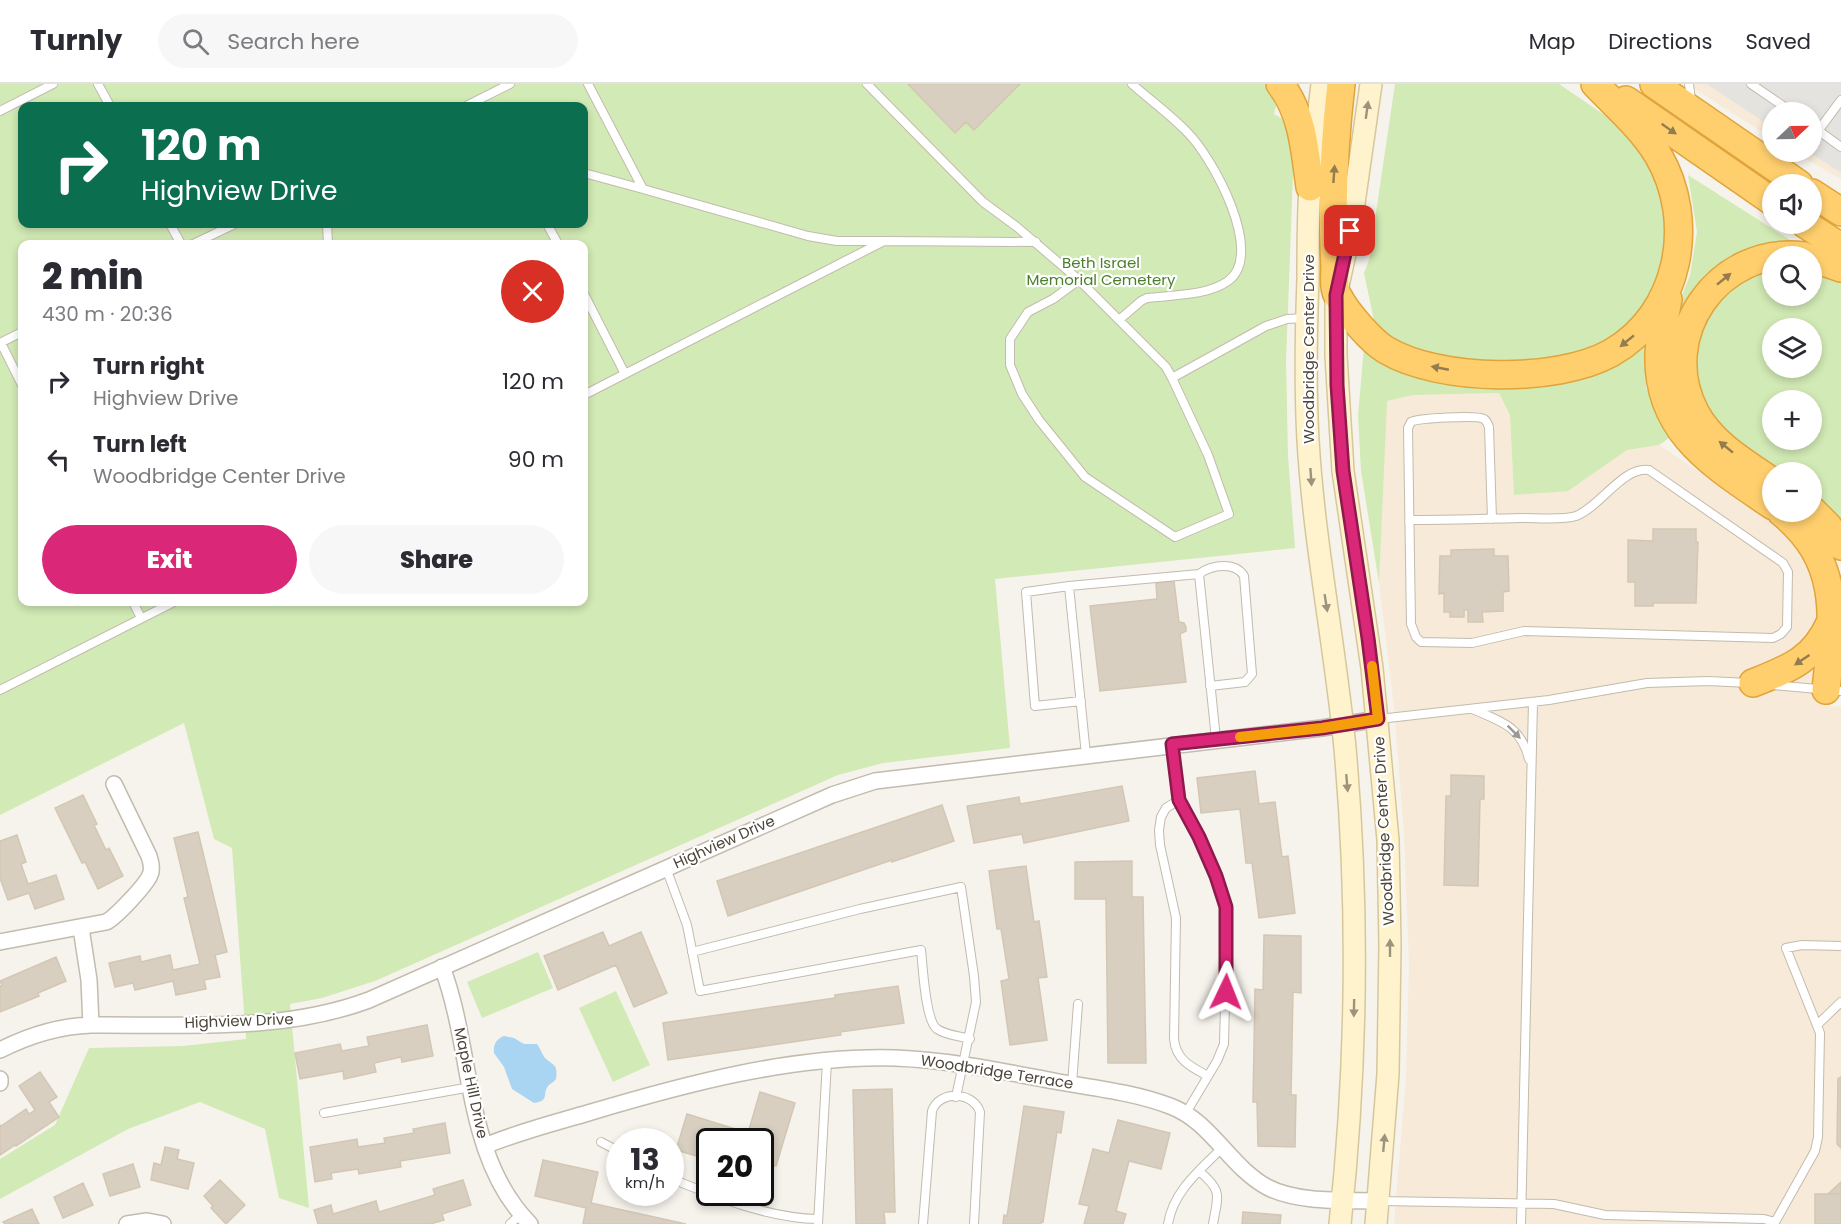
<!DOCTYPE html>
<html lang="en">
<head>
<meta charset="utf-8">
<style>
	body { margin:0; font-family:Poppins,sans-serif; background:#f7f7f7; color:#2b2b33; height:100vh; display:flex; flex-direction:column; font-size:22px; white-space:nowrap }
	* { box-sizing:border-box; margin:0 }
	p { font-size:20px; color:#7c7c81 }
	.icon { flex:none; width:33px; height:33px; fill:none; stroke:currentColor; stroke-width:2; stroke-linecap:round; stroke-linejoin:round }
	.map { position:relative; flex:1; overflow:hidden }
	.sheet { position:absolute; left:18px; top:156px; width:570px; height:366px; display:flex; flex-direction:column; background:#fff; border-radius:12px; box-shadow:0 3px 9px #0003 }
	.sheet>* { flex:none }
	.hud { position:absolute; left:18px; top:18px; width:570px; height:126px; border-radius:12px; box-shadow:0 3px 9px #0003; background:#0b6e4f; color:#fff; overflow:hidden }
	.needle { width:39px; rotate:68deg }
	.buttons { position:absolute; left:1762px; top:18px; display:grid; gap:12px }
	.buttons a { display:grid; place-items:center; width:60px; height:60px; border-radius:50%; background:#fff; box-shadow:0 3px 9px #0003; font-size:30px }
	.speed { position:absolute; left:606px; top:1044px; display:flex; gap:12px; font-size:30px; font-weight:700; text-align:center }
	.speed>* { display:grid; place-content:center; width:78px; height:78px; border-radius:50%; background:#fff; box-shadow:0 3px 9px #0003; line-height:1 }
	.speed small { font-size:15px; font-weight:400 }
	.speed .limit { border:3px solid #111; border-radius:9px; background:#fff; color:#111 }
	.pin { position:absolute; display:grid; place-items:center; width:51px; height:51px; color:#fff; margin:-26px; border-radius:12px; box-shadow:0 3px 9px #0006 }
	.me { position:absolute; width:66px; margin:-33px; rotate:2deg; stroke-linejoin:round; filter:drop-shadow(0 0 4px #0008) }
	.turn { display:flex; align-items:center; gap:21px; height:126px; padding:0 24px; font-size:27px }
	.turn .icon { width:78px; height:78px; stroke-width:2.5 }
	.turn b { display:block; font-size:42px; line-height:51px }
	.round { display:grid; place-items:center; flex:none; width:63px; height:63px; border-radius:32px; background:#f7f7f7 }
	.head { display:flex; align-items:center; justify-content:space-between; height:102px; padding:0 24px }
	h1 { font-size:36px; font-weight:800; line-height:45px }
	.primary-button { display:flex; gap:12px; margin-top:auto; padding:12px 24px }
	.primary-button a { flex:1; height:69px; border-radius:36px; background:#db2777; color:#fff; font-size:24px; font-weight:800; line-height:69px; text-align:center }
	.primary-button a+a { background:#f7f7f7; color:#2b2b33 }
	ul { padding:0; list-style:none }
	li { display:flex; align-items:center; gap:18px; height:78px; padding:0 24px }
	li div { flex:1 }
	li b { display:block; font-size:22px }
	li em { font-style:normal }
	header { display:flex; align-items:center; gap:36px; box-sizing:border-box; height:84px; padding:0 30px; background:#fff; border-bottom:2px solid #e1e1e2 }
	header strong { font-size:28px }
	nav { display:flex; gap:33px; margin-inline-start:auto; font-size:21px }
	.search { width:420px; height:54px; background:#f7f7f7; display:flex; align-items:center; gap:15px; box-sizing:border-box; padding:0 21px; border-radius:33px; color:#7c7c81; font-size:22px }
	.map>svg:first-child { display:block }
	.commercial { fill:#f7ead8 }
	.green { fill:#d2eab5; fill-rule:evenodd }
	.parking { fill:#e5e3e0 }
	.water { fill:#a9d4f2 }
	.building { fill:#d8cfc1; stroke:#d3c7b4; stroke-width:1.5 }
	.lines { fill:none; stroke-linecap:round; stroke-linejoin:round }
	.lane-casing { stroke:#c2bbae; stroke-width:10 }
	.street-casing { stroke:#c2bbae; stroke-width:18 }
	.secondary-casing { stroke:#d6c79b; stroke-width:24 }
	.highway-casing { stroke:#e0a43c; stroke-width:30 }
	.lane { stroke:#fff; stroke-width:8 }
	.street { stroke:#fff; stroke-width:15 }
	.secondary { stroke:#fff3cd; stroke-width:21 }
	.highway { stroke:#ffcf6e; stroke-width:27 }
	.oneway { fill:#9c937c }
	.oneway2 { fill:#937c4e }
	.oneway3 { fill:#9c9892 }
	.route-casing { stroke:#8e194d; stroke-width:15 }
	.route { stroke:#db2777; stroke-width:10 }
	.slow { stroke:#f59e0b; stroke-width:10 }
	.labels { text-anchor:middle; stroke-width:4.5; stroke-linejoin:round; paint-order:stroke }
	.park-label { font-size:15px; fill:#4a7f2a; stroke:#fff }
	.street-label { font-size:15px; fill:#4b4439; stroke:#fff }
</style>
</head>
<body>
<header>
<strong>Turnly</strong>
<div class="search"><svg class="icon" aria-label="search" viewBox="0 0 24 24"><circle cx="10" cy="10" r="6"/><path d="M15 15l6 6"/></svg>Search here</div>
<nav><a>Map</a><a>Directions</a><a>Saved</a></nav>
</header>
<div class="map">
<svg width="1841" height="1140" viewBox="0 0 1841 1140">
	<rect width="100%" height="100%" fill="#f6f3ec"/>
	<path class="commercial" d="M1687,0H1841V95L1794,68H1812V28H1773V55Z
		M1499,309L1510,331L1514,410L1568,407L1627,366L1659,361L1803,457L1820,492L1823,621L1841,623V1140H1394L1406,992L1409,880L1404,750L1394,623L1379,499L1386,317L1413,311Z"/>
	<path class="green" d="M0,0H1264L1278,12L1274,30L1288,38L1294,65L1286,277L1288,372L1295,464L995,495L1010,664L883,679L838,691L375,897L322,914L290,920L309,1124L279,1114L265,1045L200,1018L128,1045L0,1115V1075L55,1041L89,964L183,962L246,955L232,764L214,755L184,639L0,731ZM22,22H584V140H22ZM22,160H584V518H22Z
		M1395,0H1559L1637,53L1663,94L1673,148L1662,202L1631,246L1574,277L1517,283L1429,275L1376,246L1364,189L1369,176Z
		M1688,91L1806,166L1776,158L1710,188L1682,240H1671L1690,191L1697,148Z
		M1773,185V212H1812V185L1841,193V439L1812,415V388H1776L1714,342L1693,281L1698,250L1709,228L1737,194ZM1773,244H1812V284H1773ZM1773,316H1812V356H1773Z
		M1645,257L1646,304L1675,350L1659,361L1627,366L1568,407L1514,411L1510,331L1499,309L1413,311L1387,317L1379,499L1361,387L1358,332L1364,263L1521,302L1605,288Z
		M538,868L553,904L482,934L467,898Z
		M616,907L650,981L613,998L579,924Z"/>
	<path class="parking" d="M1707,0H1841V89L1809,68H1812V28H1773V44Z"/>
	<path class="water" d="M504,952L514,954L524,960H537C540,964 542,970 545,974C554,982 558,980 556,995C554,998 551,999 548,1002C542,1010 550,1017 534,1019L512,1005L504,983L494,969C493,961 496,955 504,952Z"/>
	<path class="building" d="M908,0H1020L974,46L966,38L955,49Z
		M1653,445H1696V458H1698L1696,519H1653V522H1635V498H1628V456L1653,457Z
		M1494,465V472H1508L1509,507L1503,508V527L1482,528L1483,538H1468V526H1464V533H1450V528H1444V509L1439,510L1440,472H1451V466Z
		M1174,497L1179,538L1184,539L1186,543V547L1180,550L1186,598L1100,607L1090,522L1157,515L1156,499Z
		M1255,687L1259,720L1275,718L1282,773L1288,772L1295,829L1259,834L1252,779H1246L1240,725L1201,729L1197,694Z
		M1451,691L1484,692V715H1480L1478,802L1444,801L1446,712H1451Z
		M1122,702L1129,737L1024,759L1022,750L974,759L967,722L1019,713L1020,720Z
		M83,711L97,740L94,741L106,766L109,764L123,792L98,805L85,778L82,779L55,724Z
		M942,721L954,757L892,778V776L728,832L717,797Z
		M198,748L227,868L215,871L220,893L204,896L206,905L176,911L173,897L135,906L133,899L115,903L109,879L140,872L141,878L170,871L173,886L200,880L184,814L188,813L174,754Z
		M17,751L26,778L21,780L28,800L56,791L64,815L35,825L29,809L8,816L0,794V757Z
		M1132,777V813H1143L1146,979H1108L1106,815H1075V778Z
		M1026,782L1034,838L1039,837L1047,893L1038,894L1047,956L1010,961L1001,897L1009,895L1001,845H997L989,787Z
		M603,848L609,862L641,848L667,909L634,923L616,881L558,906L544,872Z
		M1264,851L1301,852V909L1293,908L1291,1011H1296L1295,1063L1258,1062L1257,1018H1253L1255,905L1263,906Z
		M56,873L66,897L38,909L39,912L0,928V902L2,901L0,897Z
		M898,902L904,939L840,948L841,951L668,976L663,939L835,914V911Z
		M427,941L433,972L402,978L401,973L374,979L376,988L344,995L343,987L300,995L295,969L340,960L342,967L369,962L367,953Z
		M40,988L57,1013L49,1018L59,1033L16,1062L15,1061L0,1071V1041L1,1042L26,1025L29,1030L35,1026L19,1002Z
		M1841,993V1064L1837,1060L1838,995Z
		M892,1005L895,1128H884L885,1140H856L853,1006Z
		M760,1008L795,1019L776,1082L760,1078V1058H710V1076L676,1066L687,1030L748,1049Z
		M1024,1022L1064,1028L1061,1049L1057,1048L1043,1138L1041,1137V1140H1003L1004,1131L1007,1132Z
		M1118,1036L1170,1049L1161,1085L1129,1077L1116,1127L1126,1130L1123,1140H1084L1089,1122L1079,1120L1093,1065L1109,1069Z
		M445,1039L450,1069L400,1077L401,1083L359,1090L358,1085L331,1089L332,1095L315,1098L310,1063L357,1055L358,1063L385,1059L384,1054L414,1049L413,1045Z
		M165,1063L179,1066L177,1075L194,1079L188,1105L151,1096L154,1079L161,1081Z
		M543,1076L598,1088L591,1119L686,1140H583L586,1124L535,1112Z
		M133,1080L140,1103L110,1112L103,1090Z
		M220,1096L245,1121L226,1140L211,1124L213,1122L204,1112Z
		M463,1096L471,1121L442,1130L444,1136L430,1140H318L314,1126L331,1121L333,1130L376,1117L379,1128L435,1111L433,1105Z
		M1841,1098V1110H1828Z
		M83,1099L93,1121L63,1134L54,1113Z
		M1815,1110H1841V1140H1815Z
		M32,1125L39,1140H5L3,1138Z
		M1243,1128L1281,1131L1280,1140H1242Z"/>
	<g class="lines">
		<defs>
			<path id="lane" d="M98,0L110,22
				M588,0L643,105L808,152L837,157H882
				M867,0L983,118L1017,143L1079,196L1166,283L1172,294L1208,371L1229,430L1175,453L1085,393L1039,336L1022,310L1010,281V255L1028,228L1053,215L1079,196
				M1689,0L1691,16
				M1751,0L1792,28
				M466,22L510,0
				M0,27L53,0
				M1812,42L1841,63
				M1818,47L1841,16
				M584,89L643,105
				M170,140L181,160
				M327,140L328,160
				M547,140L558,160
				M193,160L235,140
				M584,210L625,290
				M1119,236L1141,217L1147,214C1172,211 1207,212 1228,197C1266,170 1212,73 1188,49C1171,31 1150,16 1132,0
				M0,259L22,248
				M1,259L22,301
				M1172,294L1266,242L1287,235L1306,234
				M584,311L884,157L1036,158
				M1409,436C1448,436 1486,435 1525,434C1539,434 1563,436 1576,432C1600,423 1623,382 1649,386L1783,479L1788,488L1787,543L1781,550L1773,554L1524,547L1472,559L1421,558L1416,553L1411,540L1408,344L1411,338C1417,334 1477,331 1484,335C1487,337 1488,340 1489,343L1492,435
				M1199,490C1211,481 1235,477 1244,492L1252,590L1245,598L1210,602
				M1069,502L1026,508L1035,622L1081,617
				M133,518L141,534
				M1772,601L1841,607
				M0,606L174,518
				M1472,625C1500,637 1521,642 1529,675
				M1379,635L1549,616L1647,599L1708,597L1749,599
				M1172,660L1179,716L1199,753L1216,792L1226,823L1227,839L1224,960L1217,977L1186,1029
				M1086,671L1069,502L1199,490L1216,655
				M1179,716L1166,724L1161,733L1159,746L1160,761L1176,834L1174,955C1176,976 1191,983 1208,992
				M666,784L687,841L700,907L921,866C923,883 925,936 937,945C946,951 959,952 970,955
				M692,868L860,825L961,803L974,892L976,918L956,1013
				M1817,941L1841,918
				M1072,1000L1078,920
				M324,1029L471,1003
				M601,1058L620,1068
				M1199,1087C1223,1107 1218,1111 1213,1140
				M670,1094C716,1113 768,1134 818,1135
				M1380,1117L1554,1120L1605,1131L1764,1135L1775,1138
				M510,1140L521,1130
				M818,1140L827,977
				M923,1140L932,1027C939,1006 973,1007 980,1028L974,1140
				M1168,1140C1173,1107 1201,1085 1223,1063
				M1521,1140L1533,618
				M1774,1140L1815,1067L1818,1053L1820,949L1786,864L1802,861L1841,862"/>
			<path id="street" d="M81,844L89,896L91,941
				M0,858L106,838C115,834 146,801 150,791C153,785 151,778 149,772L114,700
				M442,883C474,967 463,1072 530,1140
				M0,966C30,951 58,942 91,941C184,940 281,949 369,916L832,711L875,697L1322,644L1378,635
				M0,995V999
				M485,1062C518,1048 554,1039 588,1029C685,1000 793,971 895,974C949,976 1001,987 1054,997C1093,1004 1133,1008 1170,1022C1211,1037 1229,1082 1267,1103C1297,1119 1345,1116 1379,1117
				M127,1140L147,1137L163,1140"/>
			<path id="secondary" d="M1322,0C1318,34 1314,69 1310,103C1308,133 1308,164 1308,195C1306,248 1305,302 1308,356C1314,459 1335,561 1345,664C1359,822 1357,982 1340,1140
				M1371,0L1350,147L1336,211V272L1343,387L1372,584L1388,756L1390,861L1388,990L1376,1140"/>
			<path id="highway" d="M1280,0C1303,29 1305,68 1310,103
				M1341,0C1334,60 1331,121 1335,181C1335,190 1333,205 1338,212C1346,228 1371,257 1386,266C1440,298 1557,299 1611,269C1680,230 1697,137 1658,71C1642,44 1616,22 1595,0
				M1654,0L1799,100
				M1626,16L1773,118
				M1812,109L1841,128
				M1805,140L1841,163
				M1812,174L1841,184
				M1668,215C1665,233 1660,251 1659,269C1656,349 1715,382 1773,422
				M1773,398C1744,378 1712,360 1695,328C1655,251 1719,161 1804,172
				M1812,426L1828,442L1841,462
				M1781,428C1841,477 1834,531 1826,606
				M1753,599C1788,585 1814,576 1830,539"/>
		</defs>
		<use href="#lane" class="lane-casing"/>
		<use href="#street" class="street-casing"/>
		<use href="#secondary" class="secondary-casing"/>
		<use href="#highway" class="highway-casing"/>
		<use href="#lane" class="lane"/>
		<use href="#street" class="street"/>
		<use href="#secondary" class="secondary"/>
		<use href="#highway" class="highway"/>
	</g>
	<defs><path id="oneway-solid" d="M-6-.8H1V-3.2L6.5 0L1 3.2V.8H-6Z" transform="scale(1.5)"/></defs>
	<g class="oneway">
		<use href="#oneway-solid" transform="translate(1367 26) rotate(-82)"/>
		<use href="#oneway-solid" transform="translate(1311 393) rotate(86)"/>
		<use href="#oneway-solid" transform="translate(1326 519) rotate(81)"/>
		<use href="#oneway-solid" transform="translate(1347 699) rotate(85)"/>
		<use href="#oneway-solid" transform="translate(1390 864) rotate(-90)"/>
		<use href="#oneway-solid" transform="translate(1354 924) rotate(91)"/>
		<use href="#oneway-solid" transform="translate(1384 1059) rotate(-85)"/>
	</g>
	<g class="oneway2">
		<use href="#oneway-solid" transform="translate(1669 45) rotate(35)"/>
		<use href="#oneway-solid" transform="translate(1334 90) rotate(-86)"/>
		<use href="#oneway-solid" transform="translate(1724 195) rotate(-39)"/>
		<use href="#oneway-solid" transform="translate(1627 257) rotate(141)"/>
		<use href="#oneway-solid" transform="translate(1440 284) rotate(-169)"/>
		<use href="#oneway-solid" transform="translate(1726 363) rotate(-141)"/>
		<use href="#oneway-solid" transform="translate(1802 576) rotate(146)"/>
	</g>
	<use class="oneway3" href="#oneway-solid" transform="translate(1514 648) rotate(45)"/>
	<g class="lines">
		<defs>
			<path id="route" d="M1226,908V823L1216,792L1199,753L1179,716L1172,660L1322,644L1378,635L1368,554L1343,387L1337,301L1336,211L1350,147"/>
		</defs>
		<use href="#route" class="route-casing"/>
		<use href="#route" class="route"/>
		<path class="slow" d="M1240,653L1322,644L1378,635L1372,582"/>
	</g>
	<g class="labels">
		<g class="park-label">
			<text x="1101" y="184">Beth Israel<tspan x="1101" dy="17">Memorial Cemetery</tspan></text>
		</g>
		<g class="street-label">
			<text transform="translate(1309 265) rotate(-90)" y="5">Woodbridge Center Drive</text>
			<text transform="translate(1384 747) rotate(-93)" y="5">Woodbridge Center Drive</text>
			<text transform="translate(724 758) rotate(-24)" y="5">Highview Drive</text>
			<text transform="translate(239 937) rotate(-2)" y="5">Highview Drive</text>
			<text transform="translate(997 988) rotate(9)" y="5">Woodbridge Terrace</text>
			<text transform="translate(471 999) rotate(78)" y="5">Maple Hill Drive</text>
		</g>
	</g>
</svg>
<div class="buttons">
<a><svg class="needle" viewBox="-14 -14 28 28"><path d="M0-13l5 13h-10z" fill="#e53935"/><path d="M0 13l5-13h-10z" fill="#7c7c81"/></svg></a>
<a><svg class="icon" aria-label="sound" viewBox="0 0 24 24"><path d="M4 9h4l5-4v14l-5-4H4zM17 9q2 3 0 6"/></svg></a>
<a><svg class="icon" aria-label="search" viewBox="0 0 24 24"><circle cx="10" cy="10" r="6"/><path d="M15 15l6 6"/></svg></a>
<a><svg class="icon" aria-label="layers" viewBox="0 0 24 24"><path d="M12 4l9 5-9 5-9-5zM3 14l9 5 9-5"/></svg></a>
<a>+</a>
<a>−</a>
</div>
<div class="speed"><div>13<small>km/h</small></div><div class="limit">20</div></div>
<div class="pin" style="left:1350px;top:147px;background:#d93025"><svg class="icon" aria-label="arrive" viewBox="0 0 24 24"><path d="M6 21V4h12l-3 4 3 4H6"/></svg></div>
<svg class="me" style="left:1226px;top:908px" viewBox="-20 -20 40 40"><path d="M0-17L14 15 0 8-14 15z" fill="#db2777" stroke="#fff" stroke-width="4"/></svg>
<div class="hud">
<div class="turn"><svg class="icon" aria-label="right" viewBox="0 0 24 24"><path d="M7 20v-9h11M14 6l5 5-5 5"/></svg><div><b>120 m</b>Highview Drive</div></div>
</div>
<section class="sheet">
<div class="head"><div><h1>2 min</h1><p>430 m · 20:36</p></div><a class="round" style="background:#d93025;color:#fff"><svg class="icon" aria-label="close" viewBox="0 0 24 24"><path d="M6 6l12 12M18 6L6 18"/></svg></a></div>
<ul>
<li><svg class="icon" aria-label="right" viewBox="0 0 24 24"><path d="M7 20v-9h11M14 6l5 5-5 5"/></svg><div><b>Turn right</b><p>Highview Drive</p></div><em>120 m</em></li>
<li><svg class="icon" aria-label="left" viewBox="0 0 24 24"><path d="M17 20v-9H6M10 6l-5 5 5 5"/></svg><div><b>Turn left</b><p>Woodbridge Center Drive</p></div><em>90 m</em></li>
</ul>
<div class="primary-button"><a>Exit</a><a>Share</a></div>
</section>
</div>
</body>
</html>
